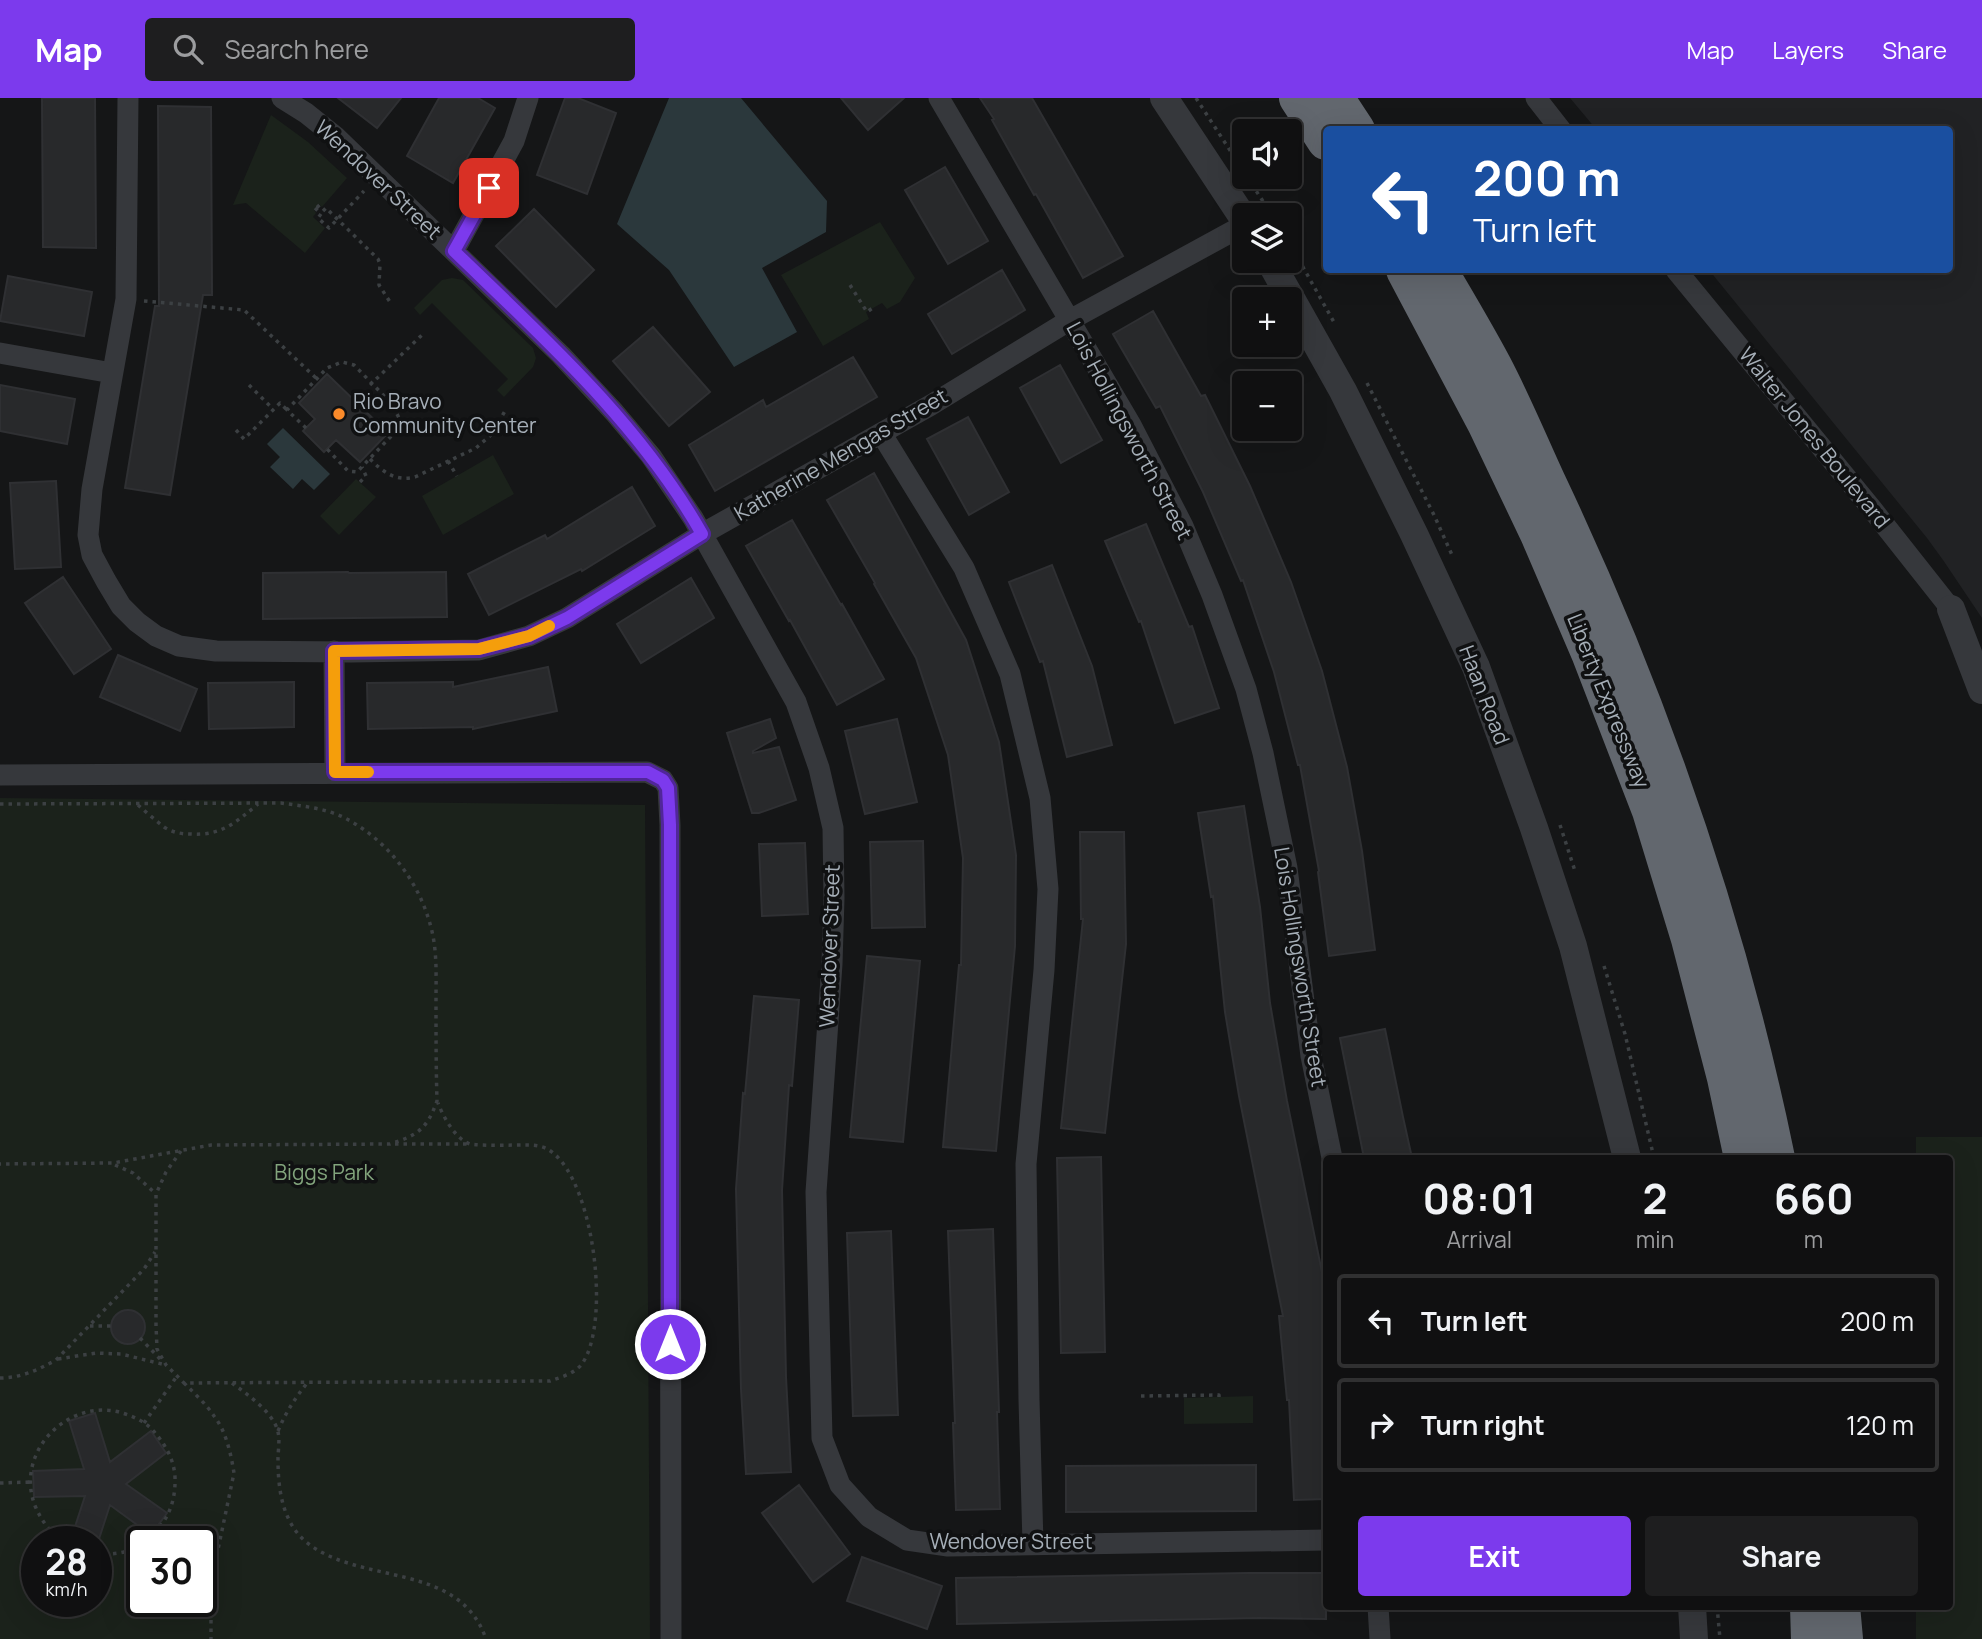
<!DOCTYPE html>
<html lang="en">
<head>
<meta charset="utf-8">
<style>
	body { margin:0; font-family:Manrope,sans-serif; background:#1e1e1f; color:#f1f3f6; height:100vh; display:flex; flex-direction:column; font-size:26px; white-space:nowrap }
	* { box-sizing:border-box; margin:0 }
	p { font-size:23px; color:#9c9d9f }
	.icon { flex:none; width:38px; height:38px; fill:none; stroke:currentColor; stroke-width:2; stroke-linecap:round; stroke-linejoin:round }
	.map { position:relative; flex:1; overflow:hidden }
	.drawer { position:absolute; left:1323px; top:1057px; width:630px; height:455px; display:flex; flex-direction:column; background:#101011; border-radius:7px; box-shadow:0 7px 28px #0002,0 0 0 2px #303031 }
	.drawer>* { flex:none }
	.guide { position:absolute; left:1323px; top:28px; width:630px; height:147px; border-radius:7px; box-shadow:0 7px 28px #0002,0 0 0 2px #303031; background:#1a4fa0; color:#fff; overflow:hidden }
	.buttons { position:absolute; left:1232px; top:21px; display:grid; gap:14px }
	.buttons a { display:grid; place-items:center; width:70px; height:70px; border-radius:7px; background:#101011; box-shadow:0 7px 28px #0002,0 0 0 2px #303031; font-size:35px }
	.speed { position:absolute; left:21px; top:1428px; display:flex; gap:14px; font-size:35px; font-weight:700; text-align:center }
	.speed>* { display:grid; place-content:center; width:91px; height:91px; border-radius:50%; background:#101011; box-shadow:0 7px 28px #0002,0 0 0 2px #303031; line-height:1 }
	.speed small { font-size:18px; font-weight:400 }
	.speed .limit { border:4px solid #111; border-radius:10px; background:#fff; color:#111 }
	.pin { position:absolute; display:grid; place-items:center; width:60px; height:60px; color:#fff; margin:-30px; border-radius:14px; box-shadow:0 4px 10px #0006 }
	.me { position:absolute; width:77px; margin:-38px; rotate:0deg; stroke-linejoin:round; filter:drop-shadow(0 0 5px #0008) }
	.turn { display:flex; align-items:center; gap:24px; height:147px; padding:0 35px; font-size:32px }
	.turn .icon { width:91px; height:91px; stroke-width:2.5 }
	.turn b { display:block; font-size:49px; line-height:60px }
	.eta { display:flex; justify-content:space-evenly; align-items:center; height:119px; text-align:center }
	.eta b { font-size:42px; font-weight:700; line-height:49px }
	.button { display:flex; gap:14px; margin-top:auto; padding:14px 35px }
	.button a { flex:1; height:80px; border-radius:7px; background:#7c3aed; color:#fff; font-size:28px; font-weight:700; line-height:80px; text-align:center }
	.button a+a { background:#1e1e1f; color:#f1f3f6 }
	ul { padding:0; list-style:none }
	li { display:flex; align-items:center; gap:21px; height:94px; margin:0 14px 10px; padding:0 21px; border:4px solid #303031; border-radius:7px }
	li div { flex:1 }
	li b { display:block; font-size:26px }
	li em { font-style:normal }
	header { display:flex; align-items:center; gap:42px; box-sizing:border-box; height:98px; padding:0 35px; background:#7c3aed; color:#fff }
	header strong { font-size:33px }
	nav { display:flex; gap:38px; margin-inline-start:auto; font-size:24px }
	.search { width:490px; height:63px; background:#1e1e1f; display:flex; align-items:center; gap:18px; box-sizing:border-box; padding:0 24px; border-radius:7px; color:#9c9d9f; font-size:26px }
	.map>svg:first-child { display:block }
	.built { fill:#212224 }
	.green { fill:#1b221b; fill-rule:evenodd }
	.water { fill:#2b383c }
	.building { fill:#28292b; stroke:#2f3033; stroke-width:2 }
	.lines { fill:none; stroke-linecap:round; stroke-linejoin:round }
	.path { stroke:#3c4043; stroke-width:3.5; stroke-dasharray:3.5 5; stroke-linecap:butt }
	.minor { stroke:#36383c; stroke-width:21 }
	.tertiary { stroke:#36383c; stroke-width:28 }
	.motorway { stroke:#62676e; stroke-width:38 }
	.route-casing { stroke:#51269a; stroke-width:18 }
	.route { stroke:#7c3aed; stroke-width:12 }
	.slow { stroke:#f59e0b; stroke-width:12 }
	.poi-dot { fill:#fa8a2a; stroke:#101112; stroke-width:2.5 }
	.labels { text-anchor:middle; stroke-width:7; stroke-linejoin:round; paint-order:stroke }
	.street-label { font-size:21px; fill:#a6afb8; stroke:#101112 }
	.poi-label { font-size:21px; fill:#a6afb8; stroke:#101112; text-anchor:start }
	.park-label { font-size:21px; fill:#82a47c; stroke:#101112 }
</style>
</head>
<body>
<header>
<strong>Map</strong>
<div class="search"><svg class="icon" aria-label="search" viewBox="0 0 24 24"><circle cx="10" cy="10" r="6"/><path d="M15 15l6 6"/></svg>Search here</div>
<nav><a>Map</a><a>Layers</a><a>Share</a></nav>
</header>
<div class="map">
<svg width="1982" height="1541" viewBox="0 0 1982 1541">
	<rect width="100%" height="100%" fill="#151617"/>
	<path class="built" d="M1570,0H1982V520L1943,462L1927,440L1709,172H1950V32L1596,31Z"/>
	<path class="green" d="M271,17L308,44L347,80L322,109L319,106L314,112L316,115L313,119L325,130L305,155L246,105L233,107Z
		M880,124L915,180L900,204L887,211L882,205L866,214L869,221L823,248L781,177Z
		M452,180L463,182L533,250L536,260L533,269L504,299L497,292L508,281L432,205L420,217L414,210L442,182Z
		M493,357L514,396L443,437L422,398Z
		M356,381L376,399L339,437L320,418Z
		M0,700L645,707L650,1541H0ZM37,1444H96V1503H37ZM142,1444H201V1503H142Z
		M1916,1039H1982V1541H1916V1509L1950,1508V1060H1916Z
		M1253,1298V1325L1184,1326V1300Z"/>
	<path class="water" d="M669,0H741L827,103L826,134L762,170L797,234L734,269L669,172L617,126Z
		M283,330L330,376L314,392L302,381L293,391L270,369L280,359L267,346Z"/>
	<path class="building" d="M42,0H95L96,150L43,149Z
		M338,0H401L377,30Z
		M439,0H478L495,10L453,85L407,58Z
		M565,0H578L616,15L587,96L537,77Z
		M841,0H904L868,32Z
		M980,0H1032L1123,158L1083,180L1036,96L1034,97L992,22L994,21Z
		M158,8L211,9L212,197H203L170,397L125,390L155,208H159Z
		M945,69L988,143L948,166L905,92Z
		M534,111L594,172L556,209L496,148Z
		M1002,172L1025,212L952,256L928,216Z
		M8,178L92,194L84,238L0,223Z
		M1153,213L1201,298L1205,297L1250,388L1291,484L1322,573L1347,669L1362,753L1375,852L1329,858L1318,774L1319,773L1300,667H1298L1274,574L1243,482L1241,483L1203,394L1160,308L1156,310L1113,236Z
		M653,229L710,294L669,328L613,263Z
		M853,259L877,299L715,393L689,347L763,302L766,309Z
		M1060,267L1102,342L1061,365L1020,290Z
		M327,276L388,335L360,364L336,342L324,354L303,333L315,321L299,305Z
		M0,287L75,301L67,346L0,333Z
		M968,319L1009,394L969,417L927,341Z
		M874,375L966,542L999,644L1016,757L1015,848L996,1053L943,1049L959,867H961L963,760L948,657L916,560L874,486L875,485L827,402Z
		M56,383L61,469L15,471L10,385Z
		M632,389L655,428L582,473L581,471L489,517L468,476L545,437L547,441Z
		M792,422L841,507L842,506L884,581L837,607L790,522L789,523L746,448Z
		M1146,426L1189,529L1192,528L1219,610L1175,625L1141,523L1139,524L1105,443Z
		M1052,467L1092,568L1112,647L1067,659L1043,563L1040,564L1009,484Z
		M348,474L349,475L446,474L447,519L263,521V475Z
		M63,479L111,551L74,576L25,505Z
		M691,480L714,520L641,565L617,526Z
		M118,557L197,591L180,633L100,599Z
		M548,569L557,613L473,631V629L368,631L367,585L453,584V589Z
		M294,584V629L209,631L208,585Z
		M770,621L776,640L753,653V655L779,649L796,702L759,715H752L727,635Z
		M897,621L917,704L865,716L845,633Z
		M1244,708L1260,809L1270,905L1287,1003L1325,1189H1323L1326,1224V1401L1294,1402L1289,1302H1287L1279,1218H1283L1239,998L1225,914L1213,798L1211,799L1198,715Z
		M1080,734H1124L1126,846L1105,1035L1061,1030L1083,821H1081Z
		M923,743L925,829L872,830L870,744Z
		M805,745L808,816L762,818L759,746Z
		M867,858L920,863L903,1044L850,1039Z
		M754,898L799,902L792,988L789,987L782,1092L786,1279L791,1374L746,1376L741,1291L736,1091L743,995L745,996Z
		M1385,931L1403,1019L1412,1060H1364L1340,940Z
		M1101,1059L1105,1254L1061,1255L1057,1060Z
		M993,1131L999,1314H997L1000,1411L956,1412L953,1325H955L948,1133Z
		M891,1133L898,1317L853,1318L847,1135Z
		M111 1229a17 17 0 1 1 34 0a17 17 0 1 1-34 0Z
		M95,1315L110,1364L151,1333L166,1355L126,1386L167,1415L151,1437L110,1407L98,1444H70L85,1398L34,1399L33,1373L84,1371L69,1323Z
		M1256,1367V1413L1066,1414V1368Z
		M799,1387L850,1456L813,1484L762,1415Z
		M862,1459L942,1488L927,1531L847,1503Z
		M1248,1475H1326V1521L1259,1520L957,1526L956,1480Z"/>
	<g class="lines">
		<path class="path" d="M1196,0L1244,74
			M1247,79L1272,117
			M317,107L323,113L326,110L378,161L380,166L379,187L390,204
			M315,110L321,116L318,120L329,130L364,93
			M1290,146L1335,226
			M850,187L867,214L874,209
			M144,203L244,212L317,281
			M1367,285L1434,417L1452,457
			M249,287L273,311
			M370,287L425,234
			M306,330L287,312L327,270L342,264L354,267L392,306L400,322L397,332L357,374L348,373L327,351
			M236,332L244,341L280,305L287,312
			M370,361C383,374 396,384 415,379L476,350L492,336L505,313
			M448,363L457,378
			M360,384L366,378L362,369
			M0,706L281,705C302,708 324,710 343,719C389,742 423,788 433,838C437,859 436,881 436,902C436,936 436,969 437,1003C427,1031 418,1037 390,1046L211,1047L113,1065L0,1066
			M138,707C146,714 155,722 164,729C172,734 180,736 190,736C221,738 235,725 258,706
			M1560,727L1575,773
			M1604,868L1625,936L1654,1060
			M395,1046H467
			M181,1053L166,1074L156,1096V1227L157,1251L166,1267L184,1285L550,1283C561,1279 574,1276 582,1266C611,1224 594,1087 553,1055C544,1047 534,1047 523,1047C512,1047 479,1048 470,1046C455,1041 443,1018 438,1005
			M115,1067L133,1075L156,1096
			M90,1228H111
			M140,1240L162,1263
			M58,1261L96,1255L121,1256L166,1267
			M0,1280C20,1280 38,1272 56,1262L144,1171L155,1154
			M184,1285C194,1295 206,1306 214,1318C226,1333 231,1356 234,1375L211,1485V1541
			M232,1285C247,1296 274,1315 278,1334C280,1342 278,1353 278,1361C278,1391 282,1423 306,1444C361,1488 459,1463 486,1541
			M1141,1298L1219,1297V1299
			M144,1325L177,1278
			M278,1333C286,1314 295,1300 308,1284
			M0,1385L30,1384
			M62,1444C51,1434 42,1424 36,1410C13,1357 65,1301 119,1314C133,1318 147,1324 156,1336C166,1348 174,1362 175,1379C176,1406 166,1428 144,1444
			M96,1456C112,1457 129,1455 142,1446
			M1717,1508L1720,1541"/>
		<path class="minor" d="M128,0L126,201L92,391L88,437L92,457L106,483L121,508L137,524L156,538L179,548L216,553L351,554L479,552L529,538L567,520L702,436L931,307L1070,222L1244,127
			M282,0L306,15L336,39L561,257L614,314L651,358L693,420L796,604L819,670L833,730L834,800L832,866L816,1094L822,1340L840,1387L869,1419L907,1442L948,1448L1326,1442
			M939,0L1131,327L1183,428L1212,497L1246,591L1263,655L1287,770L1311,958L1332,1060
			M1536,0L1561,32
			M454,153L514,43L528,0
			M1676,172L1872,411L1951,511
			M0,255L112,275
			M881,335L964,470L1010,576L1040,700L1048,791L1044,872L1026,1066L1029,1302L1033,1446
			M334,553L335,674
			M0,677L647,674L663,682L668,690L670,727L671,1541
			M1378,1508L1380,1541"/>
		<path class="tertiary" d="M1164,0L1244,121
			M1270,163L1343,293L1414,436L1476,569L1534,730L1573,848L1627,1060
			M1951,511L1982,592
			M1692,1508L1694,1541"/>
		<path class="motorway" d="M1298,0L1326,43
			M1335,0L1356,32
			M1405,172L1486,325L1539,436L1590,555L1651,713L1690,841L1726,980L1743,1060
			M1438,172C1457,204 1476,236 1493,268C1513,306 1529,345 1547,384C1649,599 1728,827 1776,1060
			M1809,1508L1810,1541
			M1841,1508L1844,1541"/>
	</g>
	<g class="lines">
		<defs>
			<path id="route" d="M489,90L454,153C544,240 640,326 702,436L567,520L529,538L479,551L334,553L335,674H648L663,682L668,690L670,727V1246"/>
		</defs>
		<use href="#route" class="route-casing"/>
		<use href="#route" class="route"/>
		<path class="slow" d="M368,674H335L334,553L479,551L529,538L549,528"/>
	</g>
	<circle class="poi-dot" cx="339" cy="316" r="7"/>
	<g class="labels">
		<g class="street-label">
			<text transform="translate(378 82) rotate(43)" y="7">Wendover Street</text>
			<text transform="translate(1129 333) rotate(62)" y="7">Lois Hollingsworth Street</text>
			<text transform="translate(1814 340) rotate(51)" y="7">Walter Jones Boulevard</text>
			<text transform="translate(841 357) rotate(-30)" y="7">Katherine Mengas Street</text>
			<text transform="translate(1484 597) rotate(69)" y="7">Haan Road</text>
			<text transform="translate(1608 603) rotate(68)" y="7">Liberty Expressway</text>
			<text transform="translate(830 848) rotate(-88)" y="7">Wendover Street</text>
			<text transform="translate(1300 869) rotate(81)" y="7">Lois Hollingsworth Street</text>
			<text x="1011" y="1451">Wendover Street</text>
		</g>
		<g class="poi-label">
			<text x="353" y="311">Rio Bravo<tspan x="353" dy="24">Community Center</tspan></text>
		</g>
		<g class="park-label">
			<text x="324" y="1082">Biggs Park</text>
		</g>
	</g>
</svg>
<div class="buttons">
<a><svg class="icon" aria-label="sound" viewBox="0 0 24 24"><path d="M4 9h4l5-4v14l-5-4H4zM17 9q2 3 0 6"/></svg></a>
<a><svg class="icon" aria-label="layers" viewBox="0 0 24 24"><path d="M12 4l9 5-9 5-9-5zM3 14l9 5 9-5"/></svg></a>
<a>+</a>
<a>−</a>
</div>
<div class="speed"><div>28<small>km/h</small></div><div class="limit">30</div></div>
<div class="pin" style="left:489px;top:90px;background:#d93025"><svg class="icon" aria-label="arrive" viewBox="0 0 24 24"><path d="M6 21V4h12l-3 4 3 4H6"/></svg></div>
<svg class="me" style="left:670px;top:1246px" viewBox="-20 -20 40 40"><circle r="17" fill="#7c3aed" stroke="#fff" stroke-width="3"/><path d="M0-11L8 9 0 5-8 9z" fill="#fff"/></svg>
<div class="guide">
<div class="turn"><svg class="icon" aria-label="left" viewBox="0 0 24 24"><path d="M17 20v-9H6M10 6l-5 5 5 5"/></svg><div><b>200 m</b>Turn left</div></div>
</div>
<section class="drawer">
<div class="eta">
<div><b>08:01</b><p>Arrival</p></div>
<div><b>2</b><p>min</p></div>
<div><b>660</b><p>m</p></div>
</div>
<ul>
<li><svg class="icon" aria-label="left" viewBox="0 0 24 24"><path d="M17 20v-9H6M10 6l-5 5 5 5"/></svg><div><b>Turn left</b></div><em>200 m</em></li>
<li><svg class="icon" aria-label="right" viewBox="0 0 24 24"><path d="M7 20v-9h11M14 6l5 5-5 5"/></svg><div><b>Turn right</b></div><em>120 m</em></li>
</ul>
<div class="button"><a>Exit</a><a>Share</a></div>
</section>
</div>
</body>
</html>
